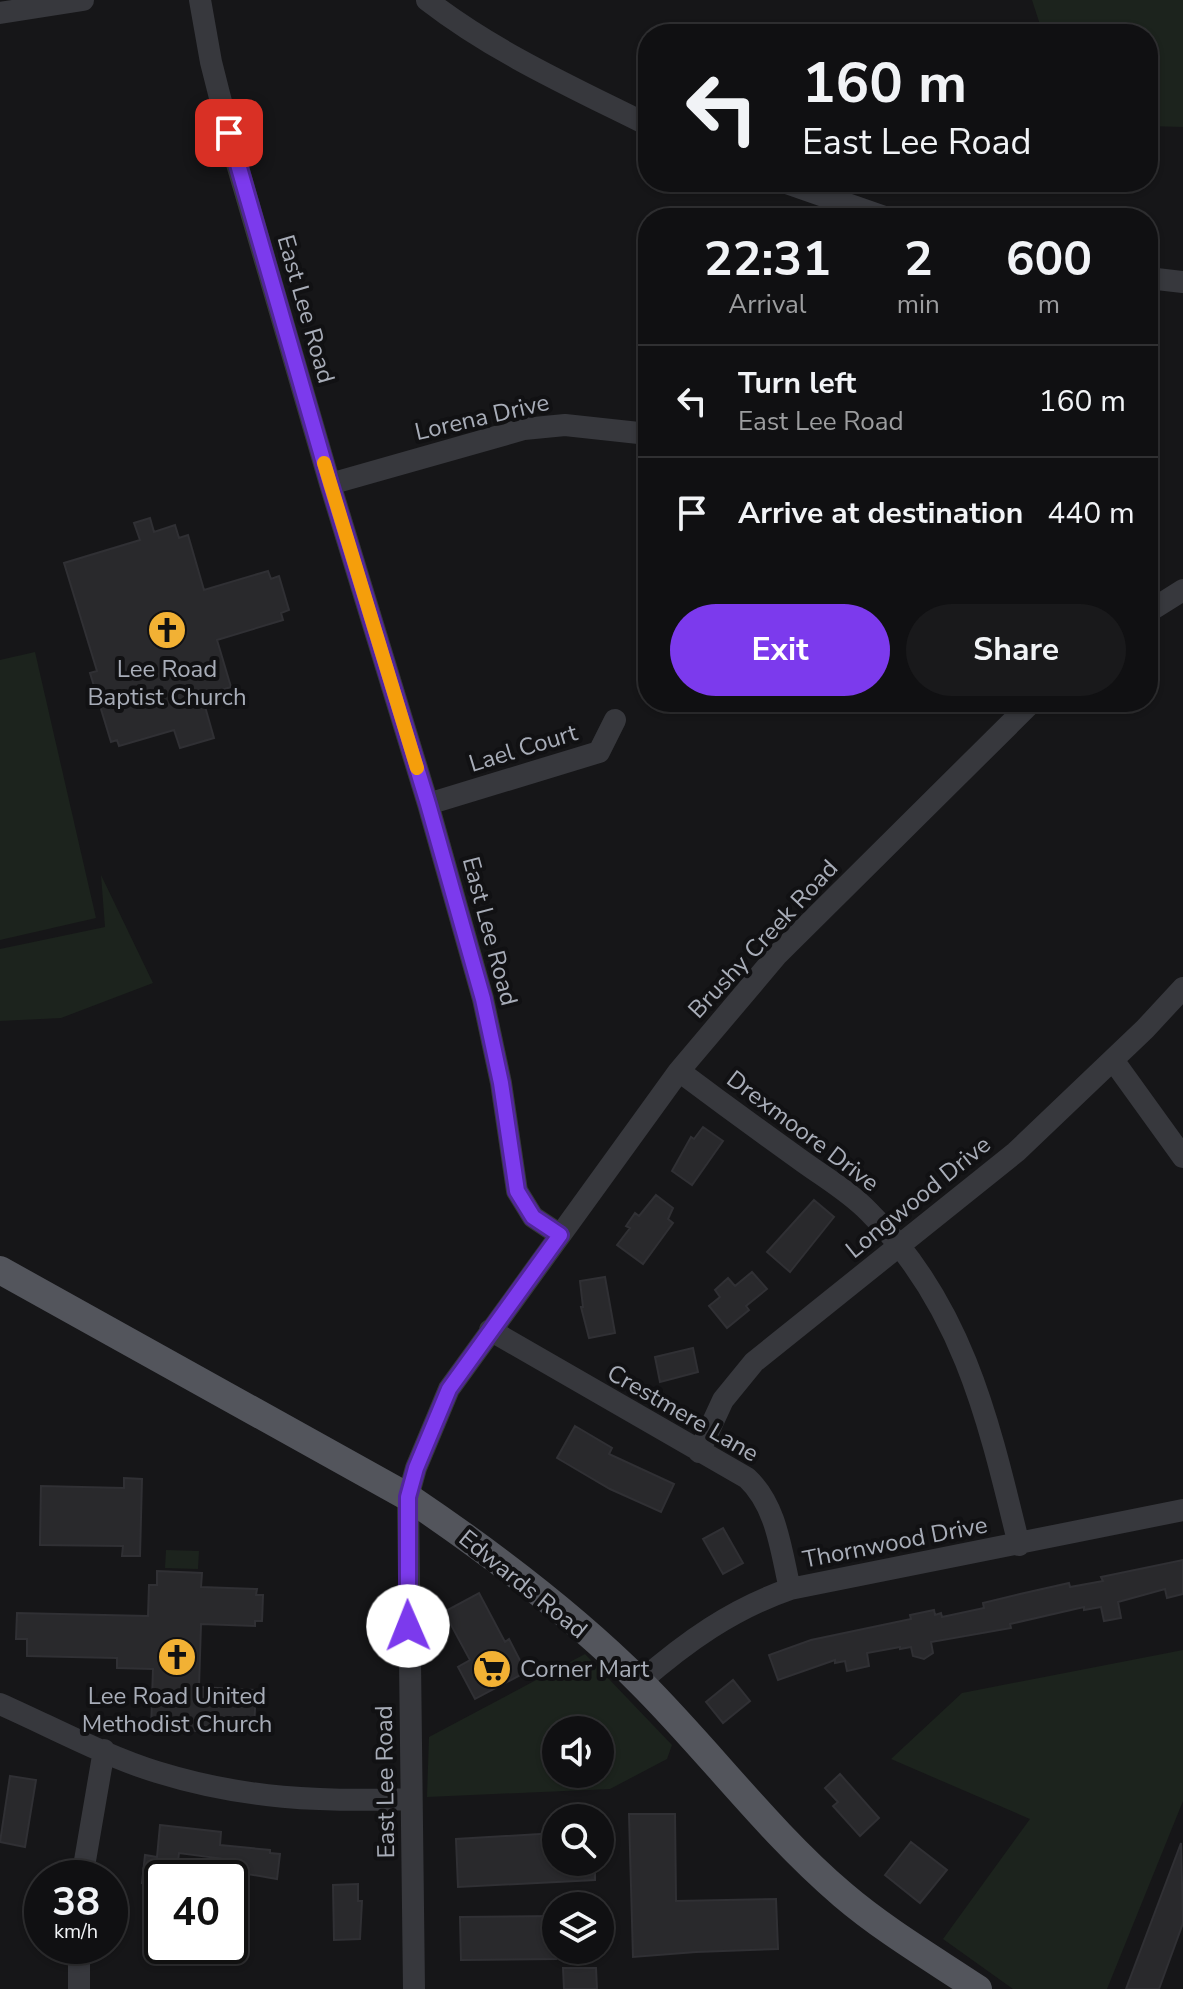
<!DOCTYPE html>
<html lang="en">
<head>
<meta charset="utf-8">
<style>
	body { margin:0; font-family:"Nunito Sans",sans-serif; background:#19191b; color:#f1f3f6; height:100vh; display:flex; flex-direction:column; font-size:30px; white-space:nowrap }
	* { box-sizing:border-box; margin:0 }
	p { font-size:26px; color:#9c9d9f }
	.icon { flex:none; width:44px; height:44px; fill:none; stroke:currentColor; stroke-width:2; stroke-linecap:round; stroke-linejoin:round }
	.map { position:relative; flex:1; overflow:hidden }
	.details { position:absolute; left:638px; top:208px; width:520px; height:504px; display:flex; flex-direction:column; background:#101012; border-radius:32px; box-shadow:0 2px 6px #0004,0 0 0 2px #303032 }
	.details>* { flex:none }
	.guide { position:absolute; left:638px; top:24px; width:520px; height:168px; border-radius:32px; box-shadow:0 2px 6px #0004,0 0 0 2px #303032; background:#101012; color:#f1f3f6; overflow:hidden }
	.buttons { position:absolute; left:542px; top:1716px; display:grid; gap:16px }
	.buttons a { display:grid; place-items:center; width:72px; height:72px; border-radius:50%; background:#101012; box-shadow:0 2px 6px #0004,0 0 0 2px #303032; font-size:40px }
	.speed { position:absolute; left:24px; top:1860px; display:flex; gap:16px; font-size:40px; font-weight:700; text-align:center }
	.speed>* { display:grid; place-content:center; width:104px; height:104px; border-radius:50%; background:#101012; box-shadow:0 2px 6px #0004,0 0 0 2px #303032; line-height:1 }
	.speed small { font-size:20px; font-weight:400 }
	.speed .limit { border:4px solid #111; border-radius:12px; background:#fff; color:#111 }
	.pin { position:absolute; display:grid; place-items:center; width:68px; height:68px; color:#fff; margin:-34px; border-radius:16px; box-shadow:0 4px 12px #0006 }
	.me { position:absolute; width:88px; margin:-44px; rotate:359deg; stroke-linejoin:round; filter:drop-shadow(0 0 6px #0008) }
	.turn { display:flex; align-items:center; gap:28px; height:168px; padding:0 32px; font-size:36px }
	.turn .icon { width:104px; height:104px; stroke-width:2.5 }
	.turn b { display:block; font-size:56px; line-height:68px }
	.eta { display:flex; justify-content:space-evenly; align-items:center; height:136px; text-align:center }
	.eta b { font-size:48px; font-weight:700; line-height:56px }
	.cta { display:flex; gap:16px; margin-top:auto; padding:16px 32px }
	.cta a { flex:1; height:92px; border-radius:48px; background:#7c3aed; color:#fff; font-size:32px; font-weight:700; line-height:92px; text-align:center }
	.cta a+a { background:#19191b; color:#f1f3f6 }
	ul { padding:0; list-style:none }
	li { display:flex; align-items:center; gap:24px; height:112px; padding:0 32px; border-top:2px solid #303032 }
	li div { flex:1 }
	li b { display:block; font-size:30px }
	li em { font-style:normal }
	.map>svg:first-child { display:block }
	.green { fill:#1c231d; fill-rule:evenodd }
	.building { fill:#29292c; stroke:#303034; stroke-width:2 }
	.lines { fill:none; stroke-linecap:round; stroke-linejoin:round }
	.minor { stroke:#37383d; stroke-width:22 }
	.major { stroke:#53555c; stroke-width:28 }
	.route-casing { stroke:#51269a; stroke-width:20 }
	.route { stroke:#7c3aed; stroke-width:14 }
	.slow { stroke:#f59e0b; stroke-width:14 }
	.labels { text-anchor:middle; stroke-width:8; stroke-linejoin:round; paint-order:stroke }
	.street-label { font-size:24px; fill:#a8adb8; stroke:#111113 }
	.poi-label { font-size:24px; fill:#a8adb8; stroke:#111113 }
</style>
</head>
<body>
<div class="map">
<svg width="1183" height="1989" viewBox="0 0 1183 1989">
	<rect width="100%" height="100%" fill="#161618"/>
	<path class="green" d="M1032,0H1183V127L1148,126V34H1043Z
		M35,652L96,918L0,940V660Z
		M101,875L153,983L61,1018L0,1021V949L105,927Z
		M166,1550L199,1551L198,1569L165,1568Z
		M1183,1650V1801L1107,1989H1013L943,1939L1030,1819L891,1759L962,1693Z
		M585,1654L672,1745L667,1759L610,1789L427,1797L429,1737ZM600,1730V1774H556V1730Z"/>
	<path class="building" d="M150,518L154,532L175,525L179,538L188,535L204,590L268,571L271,579L279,576L289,610L281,613L283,620L217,640L231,687L202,696L214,738L180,748L174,730L119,746L117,740L111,742L90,673L97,671L64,563L140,540L134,523Z
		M703,1127L723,1141L692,1185L672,1171L691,1137L694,1139Z
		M656,1195L673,1208L668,1219L673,1223L643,1264L617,1245L630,1228L626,1226L635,1213L639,1216Z
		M814,1200L834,1217L790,1272L767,1252Z
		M752,1272L767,1289L746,1306L749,1310L727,1328L709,1306L720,1297L715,1290L728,1278L735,1286Z
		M605,1277L615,1333L589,1338L581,1307H583L580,1281Z
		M693,1348L698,1372L660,1382L655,1357Z
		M575,1426L612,1448L609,1454L674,1484L661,1512L610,1489L557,1458Z
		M124,1478L142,1479L140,1556H122L123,1546L40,1545L41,1486L124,1488Z
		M723,1528L743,1563L723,1574L703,1539Z
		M1183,1560V1594L1167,1598L1165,1589L1118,1602L1121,1618L1104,1621L1101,1607L1084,1610V1607L1010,1624L1011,1628L931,1642L933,1653L924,1659L913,1656L911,1647L900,1649V1647L867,1653L869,1666L847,1671L845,1661L835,1663V1660L778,1680L769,1655L811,1640L911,1619L910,1615L934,1610L935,1615L941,1613L942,1617L984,1608L983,1603L1020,1594L1069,1583L1070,1587L1103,1581L1101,1577Z
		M157,1571L202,1573L201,1587L257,1589L256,1595H263L262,1621H255V1626L201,1624L199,1687L256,1690L254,1728L198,1726V1731L151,1729L153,1669L117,1668V1658L27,1656V1639H16L17,1613L148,1616L149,1585H157Z
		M479,1593L505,1642L509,1639L526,1672L475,1699L458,1667L470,1660L444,1612Z
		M733,1680L750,1701L723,1723L706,1702Z
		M840,1774L879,1818L860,1836L833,1806L838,1802L825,1788Z
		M10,1776L36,1780L25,1847L0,1842Z
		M629,1814H675L676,1901L776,1899L778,1949L696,1952L633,1957Z
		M160,1825L221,1832L220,1845L270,1850V1853L280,1854L277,1879L230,1871L232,1860L179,1853L176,1878H162V1885L142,1883L145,1855L157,1857Z
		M556,1833V1862H595V1880L458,1887L456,1839Z
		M911,1842L947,1870L920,1903L885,1875Z
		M1181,1843L1183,1923L1159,1989H1126Z
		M358,1884V1901H362L360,1939L334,1940L333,1885Z
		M556,1916V1959L461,1960L460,1917Z
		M563,1968H596L597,1989H564Z"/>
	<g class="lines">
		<path class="minor" d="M200,0L211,62L235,157L330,484L428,804L483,999L501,1083L517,1191L533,1217L560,1235
			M427,0C494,52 572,87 648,125
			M0,13L83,0
			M784,182L887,218
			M1148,278L1183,282
			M330,484L524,429L565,425L648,434
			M1148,612L1183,590
			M428,804L599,752L615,720
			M1113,1060L1183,1157
			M679,1071C719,1101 760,1131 802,1161C824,1177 850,1192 869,1212C963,1305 989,1422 1019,1545
			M490,1330L747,1478C777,1506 781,1551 790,1589
			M699,1452L723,1400L754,1362L1016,1152L1145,1029L1183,988
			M640,1682C686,1642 732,1609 790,1589L1183,1510
			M0,1704C50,1726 105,1756 157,1772C244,1799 321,1802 411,1799
			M82,1878L104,1750
			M79,1946V1989
			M414,1989L408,1497L416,1468L449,1389L679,1071L777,955L1032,702"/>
		<path class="major" d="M0,1270L408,1497C491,1553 571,1613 641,1683C710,1752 769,1832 843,1895C884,1930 933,1959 978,1989"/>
	</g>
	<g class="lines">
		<defs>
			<path id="route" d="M229,133L330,484L428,804L483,999L501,1083L517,1191L533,1217L560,1235L449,1389L416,1468L408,1497V1626"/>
		</defs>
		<use href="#route" class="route-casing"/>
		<use href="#route" class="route"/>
		<path class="slow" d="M324,463L417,768"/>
	</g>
	<defs>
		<symbol id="church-disc" viewBox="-11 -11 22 22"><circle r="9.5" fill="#f2b134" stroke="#111113"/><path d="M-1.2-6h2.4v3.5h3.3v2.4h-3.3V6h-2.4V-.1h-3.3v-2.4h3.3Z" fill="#111"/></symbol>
		<symbol id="supermarket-disc" viewBox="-11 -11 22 22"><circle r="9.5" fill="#f2b134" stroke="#111113"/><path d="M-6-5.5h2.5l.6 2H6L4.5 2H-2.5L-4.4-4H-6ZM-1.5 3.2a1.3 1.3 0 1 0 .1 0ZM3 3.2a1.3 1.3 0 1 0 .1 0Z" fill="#111"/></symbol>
	</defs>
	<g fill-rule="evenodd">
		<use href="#church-disc" x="145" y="608" width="44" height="44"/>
		<use href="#church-disc" x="155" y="1635" width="44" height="44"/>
		<use href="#supermarket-disc" x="470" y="1647" width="44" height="44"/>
	</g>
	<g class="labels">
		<g class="street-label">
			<text transform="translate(306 309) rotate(74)" y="8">East Lee Road</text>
			<text transform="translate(482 417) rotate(-13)" y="8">Lorena Drive</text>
			<text transform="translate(523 748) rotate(-17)" y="8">Lael Court</text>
			<text transform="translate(490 931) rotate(75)" y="8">East Lee Road</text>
			<text transform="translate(763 939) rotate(-47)" y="8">Brushy Creek Road</text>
			<text transform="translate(803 1131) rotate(37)" y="8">Drexmoore Drive</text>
			<text transform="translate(918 1197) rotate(-39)" y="8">Longwood Drive</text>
			<text transform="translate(683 1413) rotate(30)" y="8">Crestmere Lane</text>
			<text transform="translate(895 1542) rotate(-11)" y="8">Thornwood Drive</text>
			<text transform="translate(523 1584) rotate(39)" y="8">Edwards Road</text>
			<text transform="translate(385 1782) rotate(-91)" y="8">East Lee Road</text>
		</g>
		<g class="poi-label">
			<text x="167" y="677">Lee Road<tspan x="167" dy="28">Baptist Church</tspan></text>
			<text x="520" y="1677" text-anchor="start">Corner Mart</text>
			<text x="177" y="1704">Lee Road United<tspan x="177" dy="28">Methodist Church</tspan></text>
		</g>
	</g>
</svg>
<div class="buttons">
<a><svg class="icon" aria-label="sound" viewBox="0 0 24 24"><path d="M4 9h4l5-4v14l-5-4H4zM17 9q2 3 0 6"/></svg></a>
<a><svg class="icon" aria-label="search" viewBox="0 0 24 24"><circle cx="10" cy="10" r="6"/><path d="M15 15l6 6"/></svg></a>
<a><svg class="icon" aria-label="layers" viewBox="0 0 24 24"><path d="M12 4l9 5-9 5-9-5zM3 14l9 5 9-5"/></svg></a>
</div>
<div class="speed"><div>38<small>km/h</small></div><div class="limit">40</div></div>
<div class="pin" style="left:229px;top:133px;background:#d93025"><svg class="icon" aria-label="arrive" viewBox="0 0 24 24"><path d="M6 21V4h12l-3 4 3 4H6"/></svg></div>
<svg class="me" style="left:408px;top:1626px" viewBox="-20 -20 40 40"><circle r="19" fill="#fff"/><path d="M0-13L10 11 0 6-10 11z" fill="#7c3aed"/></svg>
<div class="guide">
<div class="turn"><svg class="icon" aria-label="left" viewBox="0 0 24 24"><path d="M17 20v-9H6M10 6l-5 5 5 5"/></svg><div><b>160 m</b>East Lee Road</div></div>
</div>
<section class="details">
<div class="eta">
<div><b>22:31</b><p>Arrival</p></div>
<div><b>2</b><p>min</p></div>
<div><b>600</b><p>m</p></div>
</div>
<ul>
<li><svg class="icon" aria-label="left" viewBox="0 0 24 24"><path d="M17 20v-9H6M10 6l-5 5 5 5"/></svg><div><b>Turn left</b><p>East Lee Road</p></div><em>160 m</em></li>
<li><svg class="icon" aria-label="arrive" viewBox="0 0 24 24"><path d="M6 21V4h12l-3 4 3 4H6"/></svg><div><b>Arrive at destination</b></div><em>440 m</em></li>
</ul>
<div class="cta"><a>Exit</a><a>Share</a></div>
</section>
</div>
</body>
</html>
